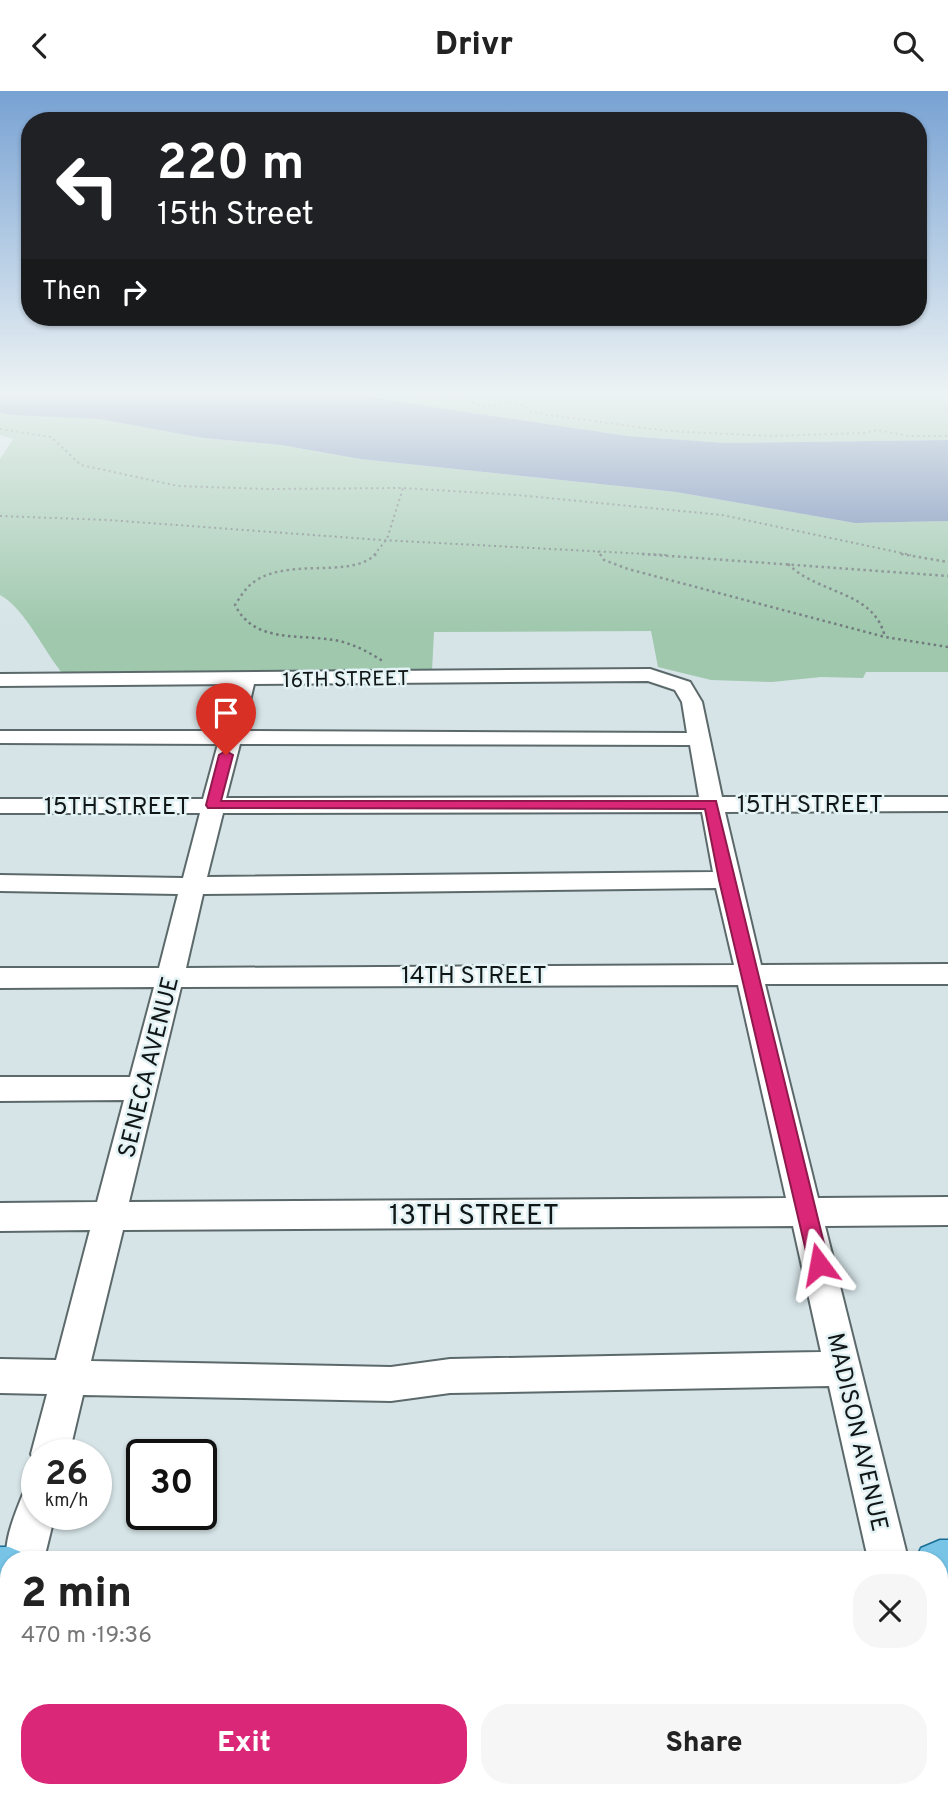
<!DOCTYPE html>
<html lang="en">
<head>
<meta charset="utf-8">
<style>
	body { margin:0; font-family:Overpass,sans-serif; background:#f6f6f6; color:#222; height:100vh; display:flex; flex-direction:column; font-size:26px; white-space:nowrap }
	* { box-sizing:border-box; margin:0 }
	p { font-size:23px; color:#767676 }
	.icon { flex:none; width:38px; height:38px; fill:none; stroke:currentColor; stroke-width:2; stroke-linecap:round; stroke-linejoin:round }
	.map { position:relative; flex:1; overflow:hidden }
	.sheet { position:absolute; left:0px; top:1460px; width:948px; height:247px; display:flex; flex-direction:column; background:#fff; border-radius:28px 28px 0 0; box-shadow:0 2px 5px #0004 }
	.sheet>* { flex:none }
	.hud { position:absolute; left:21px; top:21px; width:906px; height:214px; border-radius:28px; box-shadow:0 2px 5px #0004; background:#202124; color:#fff; overflow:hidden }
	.speed { position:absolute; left:21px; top:1348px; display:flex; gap:14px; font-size:35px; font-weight:700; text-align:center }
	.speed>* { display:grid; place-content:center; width:91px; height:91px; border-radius:50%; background:#fff; box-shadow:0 2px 5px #0004; line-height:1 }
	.speed small { font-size:18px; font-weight:400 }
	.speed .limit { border:4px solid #111; border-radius:10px; background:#fff; color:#111 }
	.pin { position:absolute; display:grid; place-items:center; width:60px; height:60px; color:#fff; margin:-72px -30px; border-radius:50% 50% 50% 0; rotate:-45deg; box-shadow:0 0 7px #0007 }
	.pin .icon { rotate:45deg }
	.me { position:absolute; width:77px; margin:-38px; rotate:347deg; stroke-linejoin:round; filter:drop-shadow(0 0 5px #0008) }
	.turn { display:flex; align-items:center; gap:24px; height:147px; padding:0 21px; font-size:32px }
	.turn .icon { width:91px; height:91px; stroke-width:2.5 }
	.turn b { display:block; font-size:49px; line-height:60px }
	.then { display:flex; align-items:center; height:66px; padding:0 21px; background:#0003; gap:14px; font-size:26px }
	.round { display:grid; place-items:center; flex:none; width:74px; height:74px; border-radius:28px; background:#f6f6f6 }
	.summary { display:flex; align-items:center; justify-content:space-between; height:119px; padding:0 21px }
	h1 { font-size:42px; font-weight:800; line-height:52px }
	.action { display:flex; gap:14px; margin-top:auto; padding:14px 21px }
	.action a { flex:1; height:80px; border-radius:28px; background:#db2777; color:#fff; font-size:28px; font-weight:800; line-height:80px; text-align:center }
	.action a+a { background:#f6f6f6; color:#222 }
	header { display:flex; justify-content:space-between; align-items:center; height:91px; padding:0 21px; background:#fff; font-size:32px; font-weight:800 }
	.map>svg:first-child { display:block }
	.green { fill:#9fc8ad }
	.water { fill:#7087b4 }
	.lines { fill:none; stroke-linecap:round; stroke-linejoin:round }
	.minor-casing { stroke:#5c696b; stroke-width:4 }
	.major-casing { stroke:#196d94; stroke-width:3 }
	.path-far1 { stroke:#717b7d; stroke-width:2; stroke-dasharray:2 3.5; stroke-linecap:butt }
	.path { stroke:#717b7d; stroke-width:2.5; stroke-dasharray:2.5 3.5; stroke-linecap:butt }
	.minor { fill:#fff; fill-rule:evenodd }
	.major { fill:#77c4e7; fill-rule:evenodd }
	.route { fill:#db2777; stroke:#8e194d; stroke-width:2 }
	.labels { text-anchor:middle; stroke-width:5; stroke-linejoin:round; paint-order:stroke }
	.far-street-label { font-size:21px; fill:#111617; stroke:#e3f2f4 }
	.street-label { font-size:24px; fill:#111617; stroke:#e3f2f4 }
	.near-street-label { font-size:28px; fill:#111617; stroke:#e3f2f4 }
</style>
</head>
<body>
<header><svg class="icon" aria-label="back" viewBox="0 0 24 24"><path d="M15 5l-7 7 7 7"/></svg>Drivr<svg class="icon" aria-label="search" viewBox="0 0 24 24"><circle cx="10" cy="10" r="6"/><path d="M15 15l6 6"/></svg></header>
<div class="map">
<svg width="948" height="1705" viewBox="0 0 948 1705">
	<rect width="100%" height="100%" fill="#d6e4e7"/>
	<path class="green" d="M342,300H948V349L726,352L628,345L412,313Z
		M0,322L99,328L203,347L281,354L360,368L676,401L855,432L948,430V581H866L863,587L821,586L772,591L711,589L658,576L651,540L434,541L432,580L63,583C45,562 24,516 0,504V368L13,348L0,344Z"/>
	<path class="water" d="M0,300H342L412,313L628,345L726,352L948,349V430L855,432L676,401L360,368L281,354L203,347L99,328L12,324L0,322Z"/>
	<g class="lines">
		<defs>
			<path id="minor" d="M650,578L690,591L702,611L722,706H948V720L725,721L761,874L948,873V893H765L818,1107L948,1106V1134L825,1135L908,1468H868L829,1295L450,1302L391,1310L83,1304L69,1363H37V1376L31,1363L47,1303L0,1302V1268L56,1269L90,1139L0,1140V1112L97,1111L124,1009L0,1010V986H130L154,896L0,897V877H159L178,803L0,800V784L183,787L200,722H0V708H203L218,653L0,652V640H221L234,593L0,595V583ZM648,590L675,599L682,611L687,642L243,640L254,593ZM240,653L690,654L699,706L226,707ZM702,721L713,781L207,786L223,722ZM716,797L734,874L186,877L203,803ZM738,894L786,1107L129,1111L181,896ZM793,1135L821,1261L450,1268L391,1276L91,1270L123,1139Z
				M37,1398V1423H55L44,1468H9V1480C0,1458 14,1425 23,1403Z
				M9,1606V1683L0,1686V1610Z
				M940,1660L948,1664V1705H922L921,1698H940Z"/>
			<path id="major" d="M940,1449H948V1503H940V1468H916L921,1457Z
				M0,1456H9L28,1464L30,1468H9V1510H0Z"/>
		</defs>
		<use href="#minor" class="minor-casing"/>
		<use href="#major" class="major-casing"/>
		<path class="path-far1" d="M403,300L420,305L458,307L486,316L502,311L519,312L530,320L547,324L669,340L770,345L864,342L877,339L909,345H948
			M0,338L51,346L81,374L178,395L267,398L403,397L517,404L722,424L911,464
			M0,425L108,429L381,449L666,464
			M598,460L601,464
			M374,464L387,448L403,397"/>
		<path class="path" d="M376,463C349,490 281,463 248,496C243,501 239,508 235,514C254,552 297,543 334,549C352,552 369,561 384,571
			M600,463L604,469L628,478L885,546L948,556
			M642,463L948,485
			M901,463L948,471
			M788,473C819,504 874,499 885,546"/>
		<use href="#minor" class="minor"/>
		<use href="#major" class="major"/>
	</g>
	<linearGradient id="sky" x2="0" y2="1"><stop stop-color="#78a2d3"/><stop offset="0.56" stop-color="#edf3f4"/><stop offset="1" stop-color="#edf3f4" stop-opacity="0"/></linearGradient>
	<rect width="948" height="539" fill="url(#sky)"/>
	<path class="route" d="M226,660L233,664L221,710H716L829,1173L826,1180L819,1182L812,1180L809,1173L719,789L705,718L208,717L206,714L219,664Z"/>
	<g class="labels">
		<g class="far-street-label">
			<text transform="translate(346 588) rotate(-1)" y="7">16TH STREET</text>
		</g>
		<g class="street-label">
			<text x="810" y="721">15TH STREET</text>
			<text x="117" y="723">15TH STREET</text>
			<text x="474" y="892">14TH STREET</text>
			<text transform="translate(148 976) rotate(-76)" y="8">SENECA AVENUE</text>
			<text transform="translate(858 1341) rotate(77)" y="8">MADISON AVENUE</text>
		</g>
		<g class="near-street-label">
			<text x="474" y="1133">13TH STREET</text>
		</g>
	</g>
</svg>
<div class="speed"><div>26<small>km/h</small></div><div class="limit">30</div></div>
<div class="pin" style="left:226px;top:664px;background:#d93025"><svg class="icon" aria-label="arrive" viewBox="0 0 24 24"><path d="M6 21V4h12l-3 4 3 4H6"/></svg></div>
<svg class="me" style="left:819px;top:1173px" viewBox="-20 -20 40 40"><path d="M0-17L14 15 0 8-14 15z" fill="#db2777" stroke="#fff" stroke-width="4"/></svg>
<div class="hud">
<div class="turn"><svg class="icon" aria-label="left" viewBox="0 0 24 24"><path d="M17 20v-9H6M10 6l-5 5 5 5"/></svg><div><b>220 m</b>15th Street</div></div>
<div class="then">Then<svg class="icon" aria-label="right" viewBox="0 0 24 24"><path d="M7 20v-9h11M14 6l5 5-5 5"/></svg></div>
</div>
<section class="sheet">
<div class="summary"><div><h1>2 min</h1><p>470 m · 19:36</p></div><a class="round"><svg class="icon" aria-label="close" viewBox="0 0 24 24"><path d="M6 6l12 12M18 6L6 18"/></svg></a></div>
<div class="action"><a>Exit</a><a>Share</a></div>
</section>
</div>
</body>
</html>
